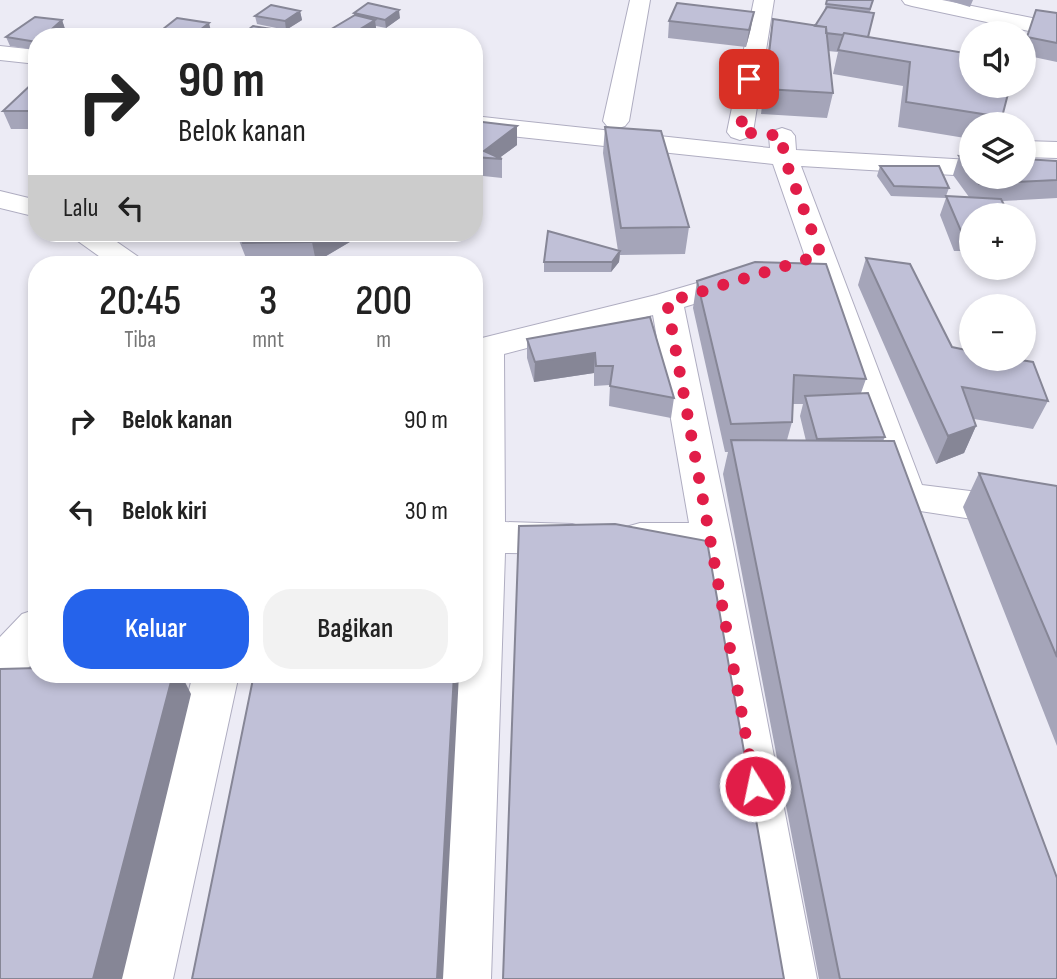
<!DOCTYPE html>
<html lang="id">
<head>
<meta charset="utf-8">
<style>
	body { margin:0; font-family:"Sofia Sans Condensed",sans-serif; background:#f2f2f2; color:#222; height:100vh; display:flex; flex-direction:column; font-size:26px; white-space:nowrap }
	* { box-sizing:border-box; margin:0 }
	p { font-size:23px; color:#767676 }
	.icon { flex:none; width:38px; height:38px; fill:none; stroke:currentColor; stroke-width:2; stroke-linecap:round; stroke-linejoin:round }
	.map { position:relative; flex:1; overflow:hidden }
	.sheet { position:absolute; left:28px; top:256px; width:455px; height:427px; display:flex; flex-direction:column; background:#fff; border-radius:28px; box-shadow:0 4px 10px #0003 }
	.sheet>* { flex:none }
	.hud { position:absolute; left:28px; top:28px; width:455px; height:214px; border-radius:28px; box-shadow:0 4px 10px #0003; background:#fff; color:#222; overflow:hidden }
	.controls { position:absolute; left:959px; top:21px; display:grid; gap:14px }
	.controls a { display:grid; place-items:center; width:77px; height:77px; border-radius:50%; background:#fff; box-shadow:0 4px 10px #0003; font-size:35px }
	.pin { position:absolute; display:grid; place-items:center; width:60px; height:60px; color:#fff; margin:-30px; border-radius:14px; box-shadow:0 4px 10px #0006 }
	.me { position:absolute; width:77px; margin:-38px; rotate:350deg; stroke-linejoin:round; filter:drop-shadow(0 0 5px #0008) }
	.turn { display:flex; align-items:center; gap:24px; height:147px; padding:0 35px; font-size:32px }
	.turn .icon { width:91px; height:91px; stroke-width:2.5 }
	.turn b { display:block; font-size:49px; line-height:60px }
	.then { display:flex; align-items:center; height:66px; padding:0 35px; background:#0003; gap:14px; font-size:26px }
	.eta { display:flex; justify-content:space-evenly; align-items:center; height:119px; text-align:center }
	.eta b { font-size:42px; font-weight:600; line-height:49px }
	.button { display:flex; gap:14px; margin-top:auto; padding:14px 35px }
	.button a { flex:1; height:80px; border-radius:28px; background:#2563eb; color:#fff; font-size:28px; font-weight:600; line-height:80px; text-align:center }
	.button a+a { background:#f2f2f2; color:#222 }
	ul { padding:0; list-style:none }
	li { display:flex; align-items:center; gap:21px; height:91px; padding:0 35px }
	li div { flex:1 }
	li b { display:block; font-size:26px }
	li em { font-style:normal }
	.map>svg:first-child { display:block }
	.lines { fill:none; stroke-linecap:round; stroke-linejoin:round }
	.minor-casing { stroke:#afadc1; stroke-width:2 }
	.minor { fill:#fff; fill-rule:evenodd }
	.wall { fill:#a5a5b9; fill-rule:evenodd }
	.shaded-wall { fill:#868696 }
	.building { fill:#c0c0d7; stroke:#868696; stroke-width:2 }
	.route { stroke:#e11d48; stroke-width:12; stroke-dasharray:0 21.6 }
</style>
</head>
<body>
<div class="map">
<svg width="1057" height="979" viewBox="0 0 1057 979">
	<rect width="100%" height="100%" fill="#ecebf5"/>
	<g class="lines">
		<defs>
			<path id="minor" d="M630,0H650L629,121L625,126L616,129L607,126L603,121Z
				M754,0H774L753,132L749,137L740,140L731,137L727,132Z
				M902,0H942L1057,23V37L912,6L905,4Z
				M0,46L37,50V64L0,60Z
				M474,116L770,148L769,136L773,131L782,128L791,131L795,136L796,150L971,160V176L801,166L922,485L1057,502V532L894,507L886,490L773,164L474,132Z
				M1024,141L1057,142V158L1024,157Z
				M0,191L37,200V217L0,208Z
				M70,233H104L140,258L144,264H110L75,239Z
				M745,269L756,271L760,278L756,285L684,307L732,539L817,979H761L694,554L640,553L626,549L620,538L626,527L640,523H689L653,315L504,354L505,522L572,524L586,528L592,539L586,550L572,554L505,553L491,979H435L456,674H474V340L656,295Z
				M37,609V658L16,682L0,687V637L22,614Z
				M193,674H239L173,979H117Z"/>
		</defs>
		<use href="#minor" class="minor-casing"/>
		<use href="#minor" class="minor"/>
	</g>
	<path class="wall" d="M827,0H873L870,12L868,37L1002,117L999,124H971V139L898,127L903,86L833,74L838,52L828,51L833,93L827,118L761,114L769,43L773,19L815,26L824,12Z
		M947,0H973L970,7Z
		M1036,10L1057,13V62L1024,55V46Z
		M300,11L302,20L286,30L257,24L255,16Z
		M354,13L400,18L386,28L376,26V28L363,37H324L323,34L354,15Z
		M62,20L65,29L37,37V50L10,46L6,37Z
		M669,21L751,28L746,47L668,38Z
		M37,79V129H11L3,111Z
		M474,121L517,126V145L499,158L502,159V178L474,175Z
		M605,127L689,227L685,254L620,255L619,262L611,272H544V262L618,251L603,153Z
		M959,156L971,157V177H1024L1057,161V198L1002,201L971,215V251H954L940,215L946,198L891,196L877,176L880,166L949,188L946,196L969,197L953,175Z
		M236,233H365L316,262L248,263Z
		M866,258L952,347L1048,401L1033,429L974,419L976,426L964,453L936,464L858,285Z
		M697,281L866,379L861,393L885,437L883,441L1057,979H819L723,474L728,452H725L693,308ZM793,404H803L800,416L806,441L787,440L792,422Z
		M650,317L674,398L671,418L609,406L610,385L594,386V373L534,382L527,358V339Z
		M979,473L1057,486V746L963,507Z"/>
	<path class="shaded-wall" d="M399,10L400,18L386,28L385,20Z
		M300,11L302,20L286,30L285,21Z
		M754,12L751,28L746,47L749,30Z
		M62,20L65,29L56,37H43Z
		M375,20L376,28L363,37H347Z
		M209,23L211,31L204,37H191Z
		M284,31L285,37H277Z
		M517,126V145L498,159L484,151Z
		M328,233H365L316,262L312,242Z
		M620,251L619,262L611,272L612,262Z
		M595,353L594,373L534,382L535,362Z
		M976,426L964,453L936,464L948,436Z
		M173,674H181L191,694L122,979H93Z
		M454,674H459L443,979H437Z"/>
	<path class="building" d="M827,0H873L870,9L826,4Z
		M368,3L399,10L385,20L354,13Z
		M677,3L754,12L749,30L669,21Z
		M271,5L300,11L285,21L255,16Z
		M827,7L874,13L868,37L844,33L843,35L826,33V27L815,26Z
		M1036,10L1057,13V43L1027,37Z
		M355,15L375,20L347,37H336L323,34Z
		M35,17L62,20L43,37H37V42L6,37Z
		M177,18L209,23L191,37H153Z
		M773,19L826,27L833,93L765,89Z
		M253,26L284,31L277,37H239Z
		M129,31L151,33L147,37H122Z
		M844,33L971,54V86H1010L1002,117L906,102L910,62L838,50Z
		M37,79V111H3Z
		M474,121L517,126L484,151L502,159L474,157Z
		M605,127L661,131L689,227L621,228Z
		M959,156L971,157V172Z
		M1024,159L1057,161V180L979,184L974,177H1024Z
		M880,166H939L949,188L894,186Z
		M946,196L1001,199L1009,215H971V231H961Z
		M548,231L620,251L612,262H544Z
		M239,233H328L312,242L243,243Z
		M866,258L910,264L952,347L971,351V359H1014L1033,362L1048,401L962,387L976,426L948,436Z
		M755,262L826,264L866,379L794,375L792,422L731,424L697,281Z
		M650,317L674,398L610,386L613,366H596L595,353L535,362L527,339Z
		M868,393L885,437L817,439L805,396Z
		M731,440L894,441L1057,878V979H840Z
		M979,473L1057,486V657Z
		M615,524L707,541L784,979H503L519,526Z
		M37,668V674H173L93,979H0V669Z
		M254,674H454L437,979H192Z"/>
	<g class="lines">
		<path class="route" d="M749,79L740,132L782,136L784,157L821,255L667,302L755,786"/>
	</g>
</svg>
<div class="controls">
<a><svg class="icon" aria-label="sound" viewBox="0 0 24 24"><path d="M4 9h4l5-4v14l-5-4H4zM17 9q2 3 0 6"/></svg></a>
<a><svg class="icon" aria-label="layers" viewBox="0 0 24 24"><path d="M12 4l9 5-9 5-9-5zM3 14l9 5 9-5"/></svg></a>
<a>+</a>
<a>−</a>
</div>
<div class="pin" style="left:749px;top:79px;background:#d93025"><svg class="icon" aria-label="arrive" viewBox="0 0 24 24"><path d="M6 21V4h12l-3 4 3 4H6"/></svg></div>
<svg class="me" style="left:755px;top:786px" viewBox="-20 -20 40 40"><circle r="17" fill="#e11d48" stroke="#fff" stroke-width="3"/><path d="M0-11L8 9 0 5-8 9z" fill="#fff"/></svg>
<div class="hud">
<div class="turn"><svg class="icon" aria-label="right" viewBox="0 0 24 24"><path d="M7 20v-9h11M14 6l5 5-5 5"/></svg><div><b>90 m</b>Belok kanan</div></div>
<div class="then">Lalu<svg class="icon" aria-label="left" viewBox="0 0 24 24"><path d="M17 20v-9H6M10 6l-5 5 5 5"/></svg></div>
</div>
<section class="sheet">
<div class="eta">
<div><b>20:45</b><p>Tiba</p></div>
<div><b>3</b><p>mnt</p></div>
<div><b>200</b><p>m</p></div>
</div>
<ul>
<li><svg class="icon" aria-label="right" viewBox="0 0 24 24"><path d="M7 20v-9h11M14 6l5 5-5 5"/></svg><div><b>Belok kanan</b></div><em>90 m</em></li>
<li><svg class="icon" aria-label="left" viewBox="0 0 24 24"><path d="M17 20v-9H6M10 6l-5 5 5 5"/></svg><div><b>Belok kiri</b></div><em>30 m</em></li>
</ul>
<div class="button"><a>Keluar</a><a>Bagikan</a></div>
</section>
</div>
</body>
</html>
